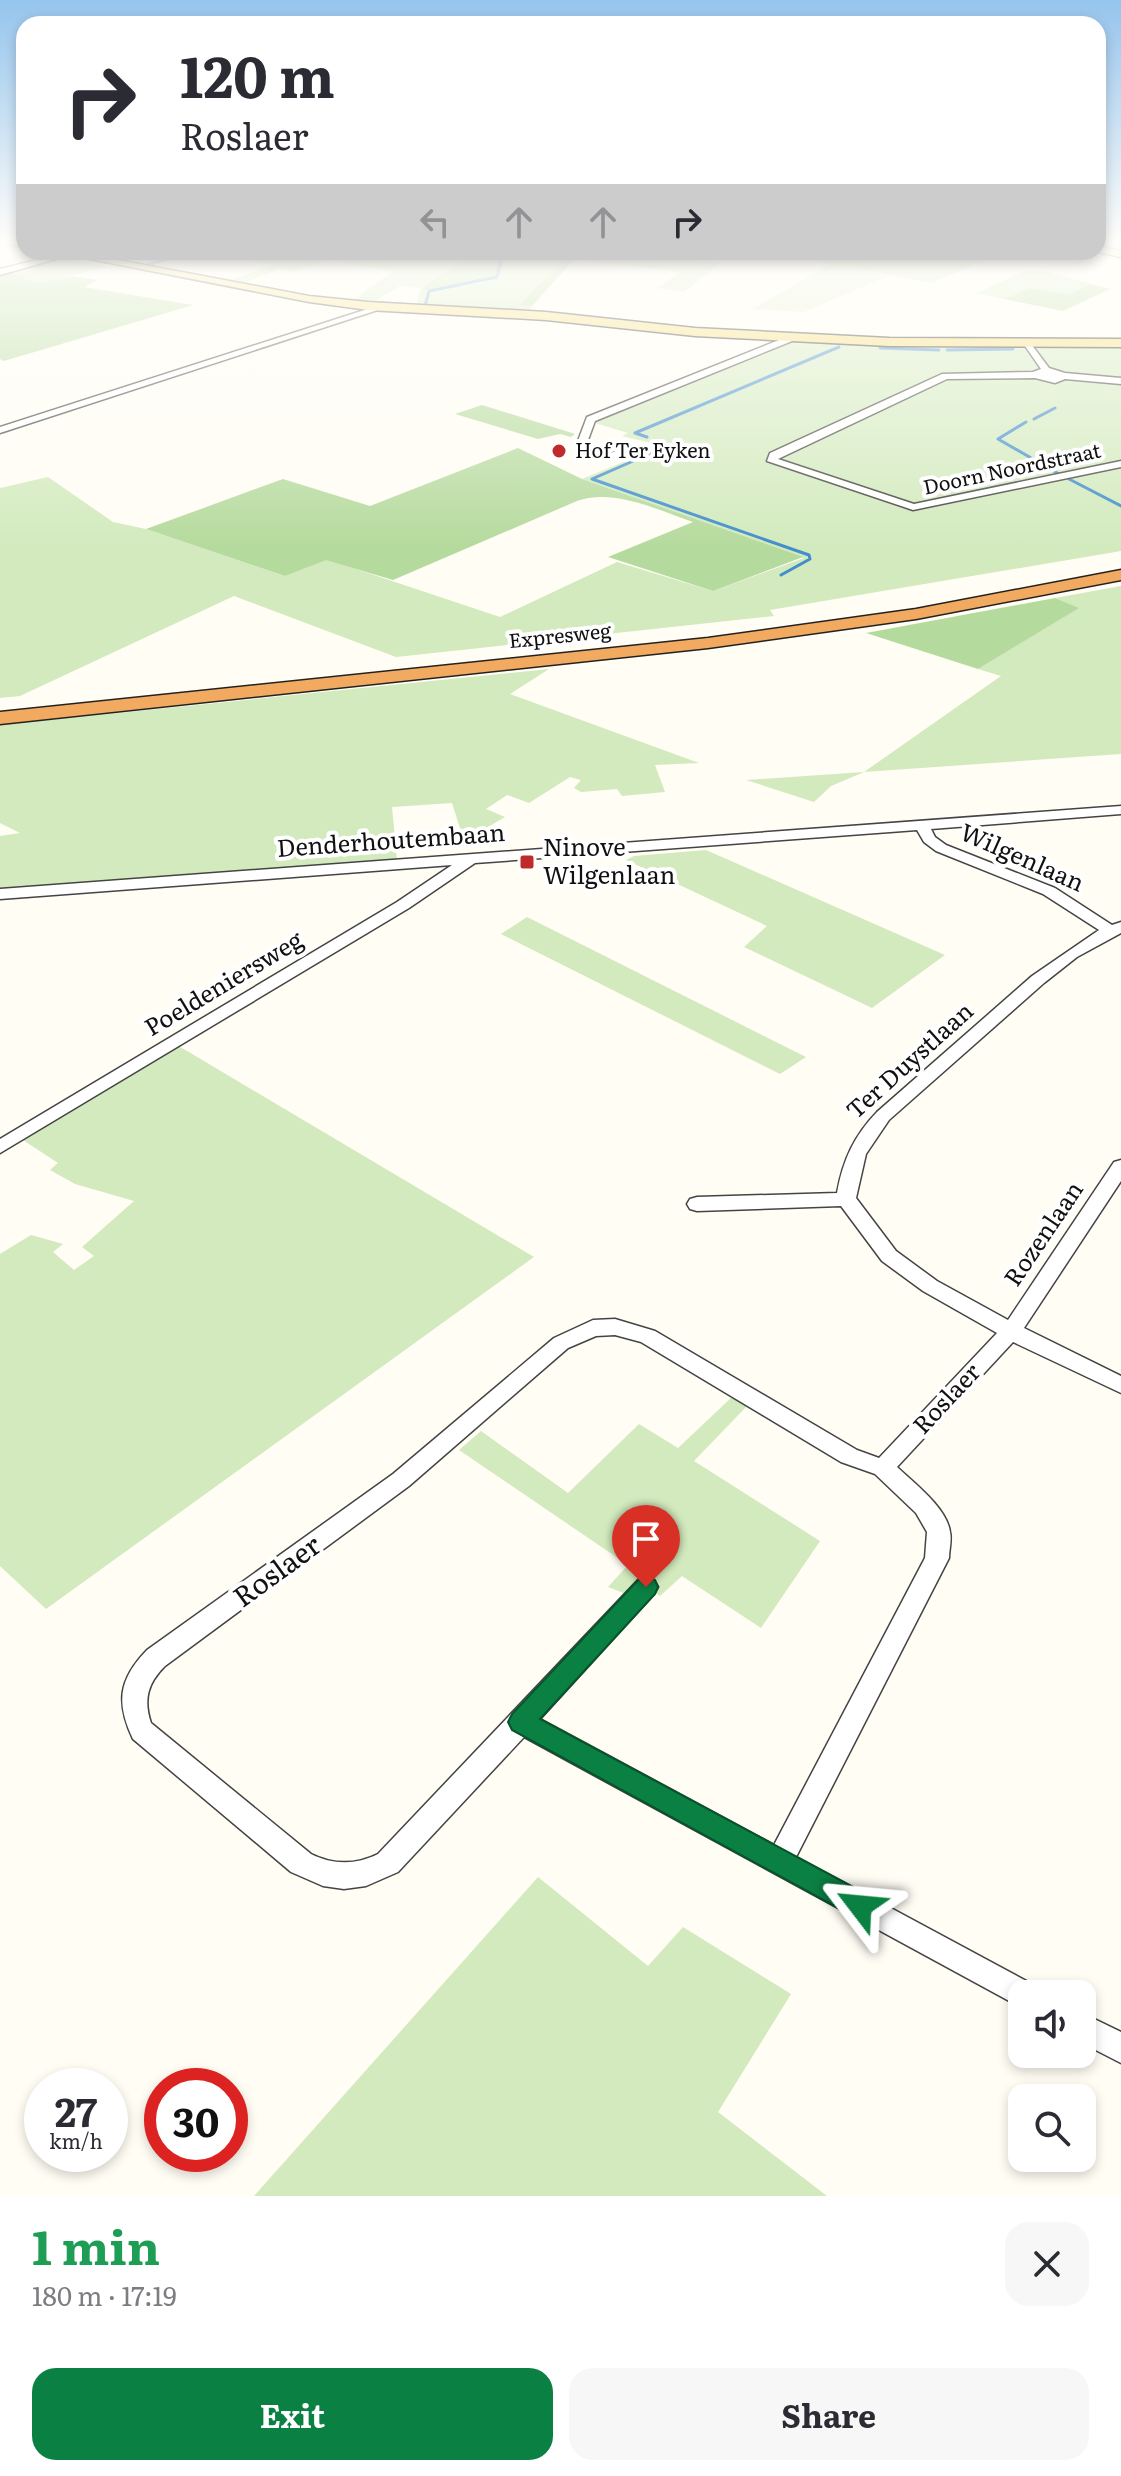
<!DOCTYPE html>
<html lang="en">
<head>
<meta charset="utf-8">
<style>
	body { margin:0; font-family:Literata,serif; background:#f7f7f7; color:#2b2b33; height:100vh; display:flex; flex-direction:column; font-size:30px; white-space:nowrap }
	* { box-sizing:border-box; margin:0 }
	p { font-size:26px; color:#7c7c81 }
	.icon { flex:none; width:44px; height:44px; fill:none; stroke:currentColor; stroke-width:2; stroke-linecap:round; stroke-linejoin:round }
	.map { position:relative; height:2196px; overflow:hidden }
	.drawer { display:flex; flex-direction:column; background:#fff; flex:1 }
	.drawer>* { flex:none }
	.banner { position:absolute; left:16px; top:16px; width:1090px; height:244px; border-radius:24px; box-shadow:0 4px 12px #0003; background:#fff; color:#2b2b33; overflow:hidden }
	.controls { position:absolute; left:1008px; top:1980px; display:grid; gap:16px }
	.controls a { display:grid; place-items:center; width:88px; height:88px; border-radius:16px; background:#fff; box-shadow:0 4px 12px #0003; font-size:40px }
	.speed { position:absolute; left:24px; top:2068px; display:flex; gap:16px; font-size:40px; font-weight:700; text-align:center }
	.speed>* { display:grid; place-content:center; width:104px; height:104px; border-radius:50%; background:#fff; box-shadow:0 4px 12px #0003; line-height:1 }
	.speed small { font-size:20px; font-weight:400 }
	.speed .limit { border:12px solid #d22; background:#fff; color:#111 }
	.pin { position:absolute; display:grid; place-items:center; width:68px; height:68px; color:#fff; margin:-82px -34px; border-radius:50% 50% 50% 0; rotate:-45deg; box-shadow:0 0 8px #0007 }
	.pin .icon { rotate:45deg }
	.me { position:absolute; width:88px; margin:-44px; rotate:299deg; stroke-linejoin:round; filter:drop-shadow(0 0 6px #0008) }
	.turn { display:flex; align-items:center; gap:28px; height:168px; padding:0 32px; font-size:36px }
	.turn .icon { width:104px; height:104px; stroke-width:2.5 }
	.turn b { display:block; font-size:56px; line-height:68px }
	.lanes { display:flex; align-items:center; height:76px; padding:0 32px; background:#0003; justify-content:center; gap:40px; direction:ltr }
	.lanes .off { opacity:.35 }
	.round { display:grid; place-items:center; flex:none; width:84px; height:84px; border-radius:24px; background:#f7f7f7 }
	.summary { display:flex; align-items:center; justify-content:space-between; height:136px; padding:0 32px }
	h1 { font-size:48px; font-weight:700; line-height:60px; color:#1e9e55 }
	.action { display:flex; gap:16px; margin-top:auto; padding:16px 32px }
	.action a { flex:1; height:92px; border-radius:24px; background:#0b8043; color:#fff; font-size:32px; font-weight:700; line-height:92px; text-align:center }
	.action a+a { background:#f7f7f7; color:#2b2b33 }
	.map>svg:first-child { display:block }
	.green { fill:#d2eabd }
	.forest { fill:#b5da9d }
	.pitch { fill:#e3f1cf }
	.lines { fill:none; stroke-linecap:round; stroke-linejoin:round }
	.stream { stroke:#428dcb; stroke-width:3 }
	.building { fill:#59524d }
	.minor-casing { stroke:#444; stroke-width:3 }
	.major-casing { stroke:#222; stroke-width:3 }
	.highway-casing { stroke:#222; stroke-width:3 }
	.minor { fill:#fff; fill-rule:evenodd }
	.major { fill:#f5db6e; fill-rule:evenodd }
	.highway { fill:#f1aa60; fill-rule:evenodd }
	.route { fill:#0b8043; stroke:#07532c; stroke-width:2 }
	.poi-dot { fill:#bf2a2a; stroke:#fff; stroke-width:3 }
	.labels { text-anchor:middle; stroke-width:8; stroke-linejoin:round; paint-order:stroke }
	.far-poi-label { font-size:20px; fill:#111; stroke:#fff; text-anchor:start }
	.far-street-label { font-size:20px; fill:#111; stroke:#fff }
	.street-label { font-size:24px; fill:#111; stroke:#fff }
	.poi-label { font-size:24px; fill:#111; stroke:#fff; text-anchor:start }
	.near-street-label { font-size:28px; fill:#111; stroke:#fff }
</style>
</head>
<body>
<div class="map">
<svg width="1121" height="2196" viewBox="0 0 1121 2196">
	<rect width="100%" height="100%" fill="#fffdf4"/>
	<path class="green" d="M198,252H287L305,256L318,252H470C458,269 435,272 422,288L400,286L370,304L351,302L392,272L329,259L294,272L279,269L241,284L227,281L274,265Z
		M506,252H569L521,304L532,306L527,312L416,306L420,291L483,283L501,276Z
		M581,252H696L689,259L720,263L684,292L658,288L680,272L575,260Z
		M834,252H958L988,259L931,283L814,260Z
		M63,258L108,267L39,283L5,272Z
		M1027,270L1046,271L1090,284L1069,294L1030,288L1004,299L977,293Z
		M789,341L929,348H1121V551L770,610L774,616L396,657L234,596L20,696L0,698V488L48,477L113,522L146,529L285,576L326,559L500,617L617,562L713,591L804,558L582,479L663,446L622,436L628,433L595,423L596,420Z
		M1121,586V754L864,772L831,786L814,802L746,780L864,772L1001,676L978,669L1078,608L1055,598Z
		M549,669L510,694L699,763L655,765L665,792L622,796L617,789L581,792L574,788L581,780L570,777L529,803L507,795L486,809L505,817L464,841L452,803L392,807L397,860L0,888V836L20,833L0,823V725Z
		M706,850L945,955L872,1008L744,947L767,926L626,860L634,856Z
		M527,917L806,1057L780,1074L501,934Z
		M177,1045L534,1257L46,1609L0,1566V1254L31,1235L63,1244L53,1252L74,1270L94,1256L82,1247L134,1201L75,1184L50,1170L58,1163L23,1140Z
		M732,1397L747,1406L694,1461L820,1541L761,1628L682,1576L660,1596L643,1584L626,1594L608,1587L628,1565L459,1450L481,1431L568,1493L639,1424L678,1448Z
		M538,1877L648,1966L683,1927L791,1994L718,2112L827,2196H254Z"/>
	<path class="forest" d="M470,252H506L501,276L420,291C434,273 458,269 470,252Z
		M570,252H581L532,306L520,305Z
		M5,272L39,283L72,276L97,280L84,287L193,305L4,361L0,359V274Z
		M1090,284L1110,289L1063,311L1004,299L1030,288L1069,294Z
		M482,405L572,433L575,434L571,437L560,434L538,439L455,414Z
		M518,448L582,479L803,557L713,591L608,557L693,522C658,510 613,488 577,501L393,580L326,560L285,576L146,529L283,479L370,506Z
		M1055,598L1079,608L978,669L866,633Z"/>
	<path class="pitch" d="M832,263L890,275L804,312L753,309Z"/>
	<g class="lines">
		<path class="stream" d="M144,266L189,252
			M425,306L429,291L497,277L503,252
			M880,348L939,350
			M947,350L1013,349
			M1034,419L1055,408
			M1026,422L998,439L1059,474
			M647,437L635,433L839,347
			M663,448L592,479L809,555L810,559L781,575
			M1069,479L1121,506"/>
	</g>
	<path class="building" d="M601,444L618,450L592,461L575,455Z"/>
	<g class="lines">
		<defs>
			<path id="minor" d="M68,252L74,254L0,275V269Z
				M380,305L387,307L0,433V427Z
				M794,334L797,339L595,421L585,448L576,446L587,417Z
				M1028,340L1049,368L1065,373L1121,378V384L1065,379L1055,383L1035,378L947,379L778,459L914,504L1121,461V467L913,510L767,461L770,453L942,374L1033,372L1041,369L1023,343Z
				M1121,806V814L931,829L935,837L946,845L1055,888L1112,925L1121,922V933L1077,957L1044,983L889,1120L866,1154L856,1198L896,1251L937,1281L1008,1320L1114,1162L1121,1160V1181L1024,1328L1121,1376V1393L1013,1342L897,1467C914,1483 947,1508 950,1532C952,1540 949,1550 949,1558L796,1857L1032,1984L1036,1994H1022V2008L524,1737L398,1872L366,1886L344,1889L323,1886L291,1872L133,1739C116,1703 118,1680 147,1650L393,1474L554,1338L593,1320L615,1319L655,1331L857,1450L879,1458L997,1333L923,1291L882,1261L841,1206L697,1211L690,1209L687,1204L690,1199L697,1197L837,1193C843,1160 854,1136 877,1112L1032,976L1099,930L1043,894L936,851L924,842L917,830L475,863L409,908L0,1153V1139L397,902L452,865L0,899V889ZM615,1335L641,1342L841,1462L875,1474L916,1513L927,1532L925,1558L774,1845L540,1719L654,1594L658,1587L654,1580L646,1577L638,1580L378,1854C356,1865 333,1865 311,1854L151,1723C143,1699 148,1683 165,1666L409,1486L568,1348L596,1336Z
				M1082,2013L1121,2032V2063L1082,2043Z"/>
			<path id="major" d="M7,242H24V247L8,244Z
				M1098,246L1121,251V257L1097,252Z
				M54,252H76L309,296L368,302L546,312L695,328L889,338L1121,339V347L889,346L695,336L546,320L368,310L309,302Z"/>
			<path id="highway" d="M1121,570V580L916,619L708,648L0,724V712L708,638L916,609Z"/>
		</defs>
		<use href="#minor" class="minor-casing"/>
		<use href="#major" class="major-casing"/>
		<use href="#highway" class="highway-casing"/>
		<use href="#minor" class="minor"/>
		<use href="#major" class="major"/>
		<use href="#highway" class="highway"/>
	</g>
	<linearGradient id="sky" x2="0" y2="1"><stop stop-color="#95c4ed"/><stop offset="0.44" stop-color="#fffefa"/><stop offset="1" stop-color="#fffefa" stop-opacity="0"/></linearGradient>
	<rect width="1121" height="549" fill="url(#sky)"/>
	<path class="route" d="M646,1577L655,1580L658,1587L655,1594L540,1719L870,1896L874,1906L870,1915L860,1919L851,1915L512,1730L508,1722L512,1714L638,1580Z"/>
	<g class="poi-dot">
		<circle cx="559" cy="451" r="8"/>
		<rect x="519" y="854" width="16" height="16" rx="4"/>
	</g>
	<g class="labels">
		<g class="far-poi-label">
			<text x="575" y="458">Hof Ter Eyken</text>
		</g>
		<g class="far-street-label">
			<text transform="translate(1012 469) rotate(-12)" y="7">Doorn Noordstraat</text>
			<text transform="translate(560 636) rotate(-6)" y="7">Expresweg</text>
		</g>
		<g class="street-label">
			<text transform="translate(391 841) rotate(-4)" y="8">Denderhoutembaan</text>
			<text transform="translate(1022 858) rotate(24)" y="8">Wilgenlaan</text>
			<text transform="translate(224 984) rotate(-31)" y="8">Poeldeniersweg</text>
			<text transform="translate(910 1061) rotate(-42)" y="8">Ter Duystlaan</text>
			<text transform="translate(1044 1234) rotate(-56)" y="8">Rozenlaan</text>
			<text transform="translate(947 1399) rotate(-47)" y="8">Roslaer</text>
		</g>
		<g class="poi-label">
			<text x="543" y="856">Ninove<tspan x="543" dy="28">Wilgenlaan</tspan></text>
		</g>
		<g class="near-street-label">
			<text transform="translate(277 1571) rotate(-36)" y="10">Roslaer</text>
		</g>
	</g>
</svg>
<div class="controls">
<a><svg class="icon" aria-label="sound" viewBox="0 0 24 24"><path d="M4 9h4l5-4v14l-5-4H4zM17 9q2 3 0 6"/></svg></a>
<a><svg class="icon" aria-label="search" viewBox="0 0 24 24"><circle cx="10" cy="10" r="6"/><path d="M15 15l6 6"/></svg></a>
</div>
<div class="speed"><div>27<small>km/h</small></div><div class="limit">30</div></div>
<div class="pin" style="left:646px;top:1587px;background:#d93025"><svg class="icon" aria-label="arrive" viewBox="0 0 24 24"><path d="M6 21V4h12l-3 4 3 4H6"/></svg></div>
<svg class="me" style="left:860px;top:1906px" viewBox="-20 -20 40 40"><path d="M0-17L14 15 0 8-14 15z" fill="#0b8043" stroke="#fff" stroke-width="4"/></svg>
<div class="banner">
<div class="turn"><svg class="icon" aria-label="right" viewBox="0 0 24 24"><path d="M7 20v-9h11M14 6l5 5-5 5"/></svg><div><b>120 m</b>Roslaer</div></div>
<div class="lanes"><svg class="icon off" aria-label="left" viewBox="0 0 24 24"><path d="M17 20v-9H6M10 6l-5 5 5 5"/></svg><svg class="icon off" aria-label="ahead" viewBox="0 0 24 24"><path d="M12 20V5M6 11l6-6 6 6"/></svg><svg class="icon off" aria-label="ahead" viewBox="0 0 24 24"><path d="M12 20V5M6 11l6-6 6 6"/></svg><svg class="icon" aria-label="right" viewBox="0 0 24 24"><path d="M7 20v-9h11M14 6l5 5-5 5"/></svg></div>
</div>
</div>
<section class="drawer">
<div class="summary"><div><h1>1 min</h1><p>180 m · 17:19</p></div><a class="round"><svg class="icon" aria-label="close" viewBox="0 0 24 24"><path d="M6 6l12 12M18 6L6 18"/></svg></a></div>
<div class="action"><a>Exit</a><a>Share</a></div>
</section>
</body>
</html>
